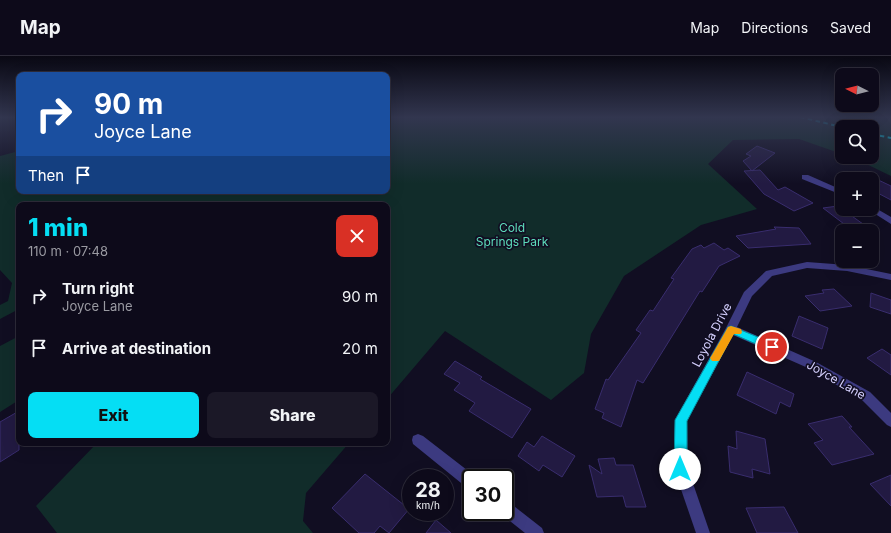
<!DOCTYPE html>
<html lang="en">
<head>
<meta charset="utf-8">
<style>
	body { margin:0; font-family:Inter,sans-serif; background:#1b1827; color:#f1f3f6; height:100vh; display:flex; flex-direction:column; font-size:15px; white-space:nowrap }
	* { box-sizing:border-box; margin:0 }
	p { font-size:13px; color:#9a9aa2 }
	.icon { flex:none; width:22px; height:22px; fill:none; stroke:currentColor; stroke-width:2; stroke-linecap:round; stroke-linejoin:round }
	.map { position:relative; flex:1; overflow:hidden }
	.panel { position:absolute; left:16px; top:146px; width:374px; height:244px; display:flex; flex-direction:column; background:#0d0a1a; border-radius:8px; box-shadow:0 4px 16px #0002,0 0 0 1px #2d2b39 }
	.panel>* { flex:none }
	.hud { position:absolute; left:16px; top:16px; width:374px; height:122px; border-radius:8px; box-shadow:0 4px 16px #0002,0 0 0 1px #2d2b39; background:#1a4fa0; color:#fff; overflow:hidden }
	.needle { width:26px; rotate:276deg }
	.buttons { position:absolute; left:835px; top:12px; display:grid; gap:8px }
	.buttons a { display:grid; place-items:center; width:44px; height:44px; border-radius:8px; background:#0d0a1a; box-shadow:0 4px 16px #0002,0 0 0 1px #2d2b39; font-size:20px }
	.speed { position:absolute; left:402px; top:413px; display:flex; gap:8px; font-size:20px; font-weight:700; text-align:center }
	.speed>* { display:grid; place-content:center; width:52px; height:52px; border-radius:50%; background:#0d0a1a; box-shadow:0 4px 16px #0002,0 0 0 1px #2d2b39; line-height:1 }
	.speed small { font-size:10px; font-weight:400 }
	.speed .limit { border:2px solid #111; border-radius:6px; background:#fff; color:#111 }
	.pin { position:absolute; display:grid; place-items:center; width:34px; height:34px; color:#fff; margin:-17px; border:2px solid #fff; border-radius:50%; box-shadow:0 1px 4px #0007 }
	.me { position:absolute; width:44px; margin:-22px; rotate:0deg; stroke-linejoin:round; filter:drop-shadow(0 0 3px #0008) }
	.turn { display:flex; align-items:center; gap:14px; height:84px; padding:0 12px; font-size:18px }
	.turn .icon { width:52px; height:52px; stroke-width:2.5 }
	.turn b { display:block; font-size:28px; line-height:34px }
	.then { display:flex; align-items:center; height:38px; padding:0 12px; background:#0003; gap:8px; font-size:15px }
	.round { display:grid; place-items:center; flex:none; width:42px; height:42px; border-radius:8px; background:#1b1827 }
	.overview { display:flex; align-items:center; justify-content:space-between; height:68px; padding:0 12px }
	h1 { font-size:24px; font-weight:800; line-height:30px; color:#05def4 }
	.cta { display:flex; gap:8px; margin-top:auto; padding:8px 12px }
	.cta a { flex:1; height:46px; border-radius:8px; background:#05def4; color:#111; font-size:16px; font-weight:800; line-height:46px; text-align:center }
	.cta a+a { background:#1b1827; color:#f1f3f6 }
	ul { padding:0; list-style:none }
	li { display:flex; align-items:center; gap:12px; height:52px; padding:0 12px }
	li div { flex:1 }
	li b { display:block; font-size:15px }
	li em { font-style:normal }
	header { display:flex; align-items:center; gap:24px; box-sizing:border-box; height:56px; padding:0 20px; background:#0d0a1a; border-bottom:1px solid #2d2b39 }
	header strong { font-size:19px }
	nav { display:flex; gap:22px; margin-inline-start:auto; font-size:14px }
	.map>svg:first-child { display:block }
	.green { fill:#112c2a }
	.building { fill:#221a42; stroke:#392d6e }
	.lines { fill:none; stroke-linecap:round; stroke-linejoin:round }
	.minor { fill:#3c3a80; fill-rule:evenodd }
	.rail { stroke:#05def4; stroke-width:2; stroke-dasharray:4.5 3.5; stroke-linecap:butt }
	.route { fill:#05def4; stroke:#03909f }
	.slow { fill:#f59e0b }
	.labels { text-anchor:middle; stroke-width:3.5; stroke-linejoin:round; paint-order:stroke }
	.park-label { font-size:12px; fill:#5ddcbb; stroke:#110e22 }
	.street-label { font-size:12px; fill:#d5d0fe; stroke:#110e22 }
</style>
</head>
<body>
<header>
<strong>Map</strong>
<nav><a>Map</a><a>Directions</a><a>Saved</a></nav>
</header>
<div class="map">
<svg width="891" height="477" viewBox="0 0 891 477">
	<rect width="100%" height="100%" fill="#110e22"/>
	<path class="green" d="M387,61H891V120L852,101H872V71H842V98L799,83L733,84L708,108L757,153L701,169L624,220L591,278L584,317L551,344L445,275L387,343V149H19V253L0,263V249L8,245L12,227L0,214V100L19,95V135H387Z
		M19,280V344L0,356V290Z
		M97,387H349L306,437L303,465L313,477H57L36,450Z"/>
	<path class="building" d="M757,90L775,97L752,115L743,105L751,100L746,98Z
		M760,114L778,134L785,131L813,147L794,155L764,138L744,115Z
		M872,121L891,130V144L872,134Z
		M838,150L842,153L863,168L848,171L823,152Z
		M774,171L799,172L811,188L748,192L736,180L776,173Z
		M714,187L724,194L728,192L740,200L719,210L702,236L700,235L643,327L637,324L621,371L602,362L604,357L595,353L606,323L608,324L641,277L636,274L650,254L653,255L674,223L671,222L692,193L701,189L704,192Z
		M834,233L852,250L820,255L805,240L824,237L822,234Z
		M871,237L891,244V258L870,251Z
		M799,260L828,272L822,293L792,280Z
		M882,293L891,299V319L867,302Z
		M455,305L482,321L480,323L531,353L512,382L469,355L475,347L454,334L460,327L444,318Z
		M747,316L794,338L790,351L780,346L776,358L737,339Z
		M19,355V394L0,406V366Z
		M842,360L852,371H849L874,398L832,409L814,387L823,384L808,368Z
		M736,375L765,383L770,418L752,413L753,422L730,416L728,390L737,393Z
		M542,380L575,400L562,421L543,409L539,415L518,400L527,386L534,391Z
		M614,402L616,409H633L646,451H626L623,440L597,441L589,409L602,418L598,403Z
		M365,418L409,453L389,477L380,470L374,477H359L332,452Z
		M891,419V450L870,428Z
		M784,451L798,477H757L746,452Z
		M436,464L451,477H426Z"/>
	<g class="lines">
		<path class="minor" d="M802,119H808L842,134V139L802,123Z
			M872,150L891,161V168L869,154L872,153Z
			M807,206L847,209L891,218V224L847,215L807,212L772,220L752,240L737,271L816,306L870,336L891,357V371L887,369L862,344L808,312L733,279L687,365L688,413L710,477H696L674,413L675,364L726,272L744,236L766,215Z
			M418,378L423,380L476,421L471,422V433L466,431L413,388L412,384L413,380Z
			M505,445L510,447L542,472L544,477H525L500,457L505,456Z"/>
		<path class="rail" d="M800,61L842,71
			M872,78L891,82"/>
	</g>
	<linearGradient id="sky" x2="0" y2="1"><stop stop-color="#090813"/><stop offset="0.48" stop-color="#32364f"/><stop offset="1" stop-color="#32364f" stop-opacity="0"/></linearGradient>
	<rect width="891" height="128" fill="url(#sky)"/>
	<path class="route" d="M731,270L775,288L777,291L772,295L733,278L687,365V413L685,417L680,419L676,417L674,413L675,364L728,271Z"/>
	<path class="slow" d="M731,270L741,273L742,276L741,278H734L719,305H712L710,302L712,299L728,271Z"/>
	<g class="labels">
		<g class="park-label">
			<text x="512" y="176">Cold<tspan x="512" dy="14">Springs Park</tspan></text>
		</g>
		<g class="street-label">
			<text transform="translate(712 279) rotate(-62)" y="4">Loyola Drive</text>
			<text transform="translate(836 324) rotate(30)" y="4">Joyce Lane</text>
		</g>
	</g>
</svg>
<div class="buttons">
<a><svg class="needle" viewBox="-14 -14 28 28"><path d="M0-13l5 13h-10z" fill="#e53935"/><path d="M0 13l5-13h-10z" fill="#9a9aa2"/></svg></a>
<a><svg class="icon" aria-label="search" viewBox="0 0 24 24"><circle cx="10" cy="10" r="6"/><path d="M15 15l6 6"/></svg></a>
<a>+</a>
<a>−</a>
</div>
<div class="speed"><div>28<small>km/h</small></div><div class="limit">30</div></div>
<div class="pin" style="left:772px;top:291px;background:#d93025"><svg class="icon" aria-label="arrive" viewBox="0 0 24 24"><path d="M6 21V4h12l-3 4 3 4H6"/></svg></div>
<svg class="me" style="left:680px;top:413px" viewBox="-20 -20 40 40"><circle r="19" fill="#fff"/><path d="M0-13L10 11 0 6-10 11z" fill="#05def4"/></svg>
<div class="hud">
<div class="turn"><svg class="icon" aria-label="right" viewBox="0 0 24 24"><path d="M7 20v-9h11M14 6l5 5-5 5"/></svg><div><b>90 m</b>Joyce Lane</div></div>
<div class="then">Then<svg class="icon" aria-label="arrive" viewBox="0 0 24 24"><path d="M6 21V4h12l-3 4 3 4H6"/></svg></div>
</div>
<section class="panel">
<div class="overview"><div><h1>1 min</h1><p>110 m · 07:48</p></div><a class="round" style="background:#d93025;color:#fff"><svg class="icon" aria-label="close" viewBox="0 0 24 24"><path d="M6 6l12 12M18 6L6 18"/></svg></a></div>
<ul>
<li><svg class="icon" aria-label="right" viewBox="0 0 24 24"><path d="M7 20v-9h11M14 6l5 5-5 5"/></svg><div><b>Turn right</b><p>Joyce Lane</p></div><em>90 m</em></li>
<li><svg class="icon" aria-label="arrive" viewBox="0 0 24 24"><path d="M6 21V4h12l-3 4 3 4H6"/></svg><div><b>Arrive at destination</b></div><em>20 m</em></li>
</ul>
<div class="cta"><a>Exit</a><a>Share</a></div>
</section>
</div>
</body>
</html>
